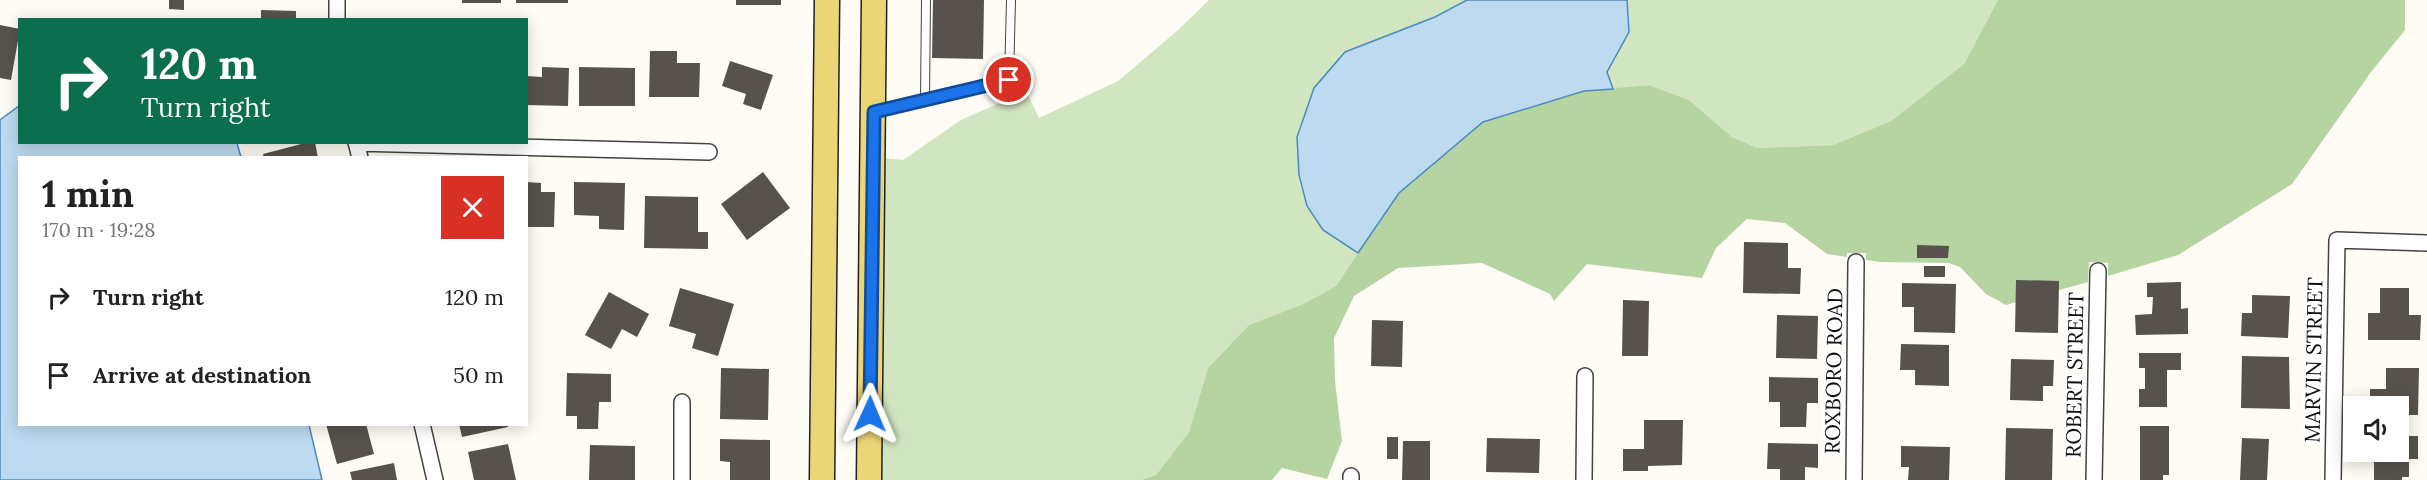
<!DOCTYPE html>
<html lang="en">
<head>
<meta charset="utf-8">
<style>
	body { margin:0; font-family:Lora,serif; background:#f2f2f2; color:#222; height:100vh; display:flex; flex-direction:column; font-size:22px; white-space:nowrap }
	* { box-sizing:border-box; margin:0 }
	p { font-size:20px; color:#767676 }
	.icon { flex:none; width:33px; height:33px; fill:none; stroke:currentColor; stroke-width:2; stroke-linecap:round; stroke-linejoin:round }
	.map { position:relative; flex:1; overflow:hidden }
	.details { position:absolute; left:18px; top:156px; width:510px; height:270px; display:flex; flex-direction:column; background:#fff; border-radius:0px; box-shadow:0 3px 15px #0003 }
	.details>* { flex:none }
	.top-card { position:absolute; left:18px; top:18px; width:510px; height:126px; border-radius:0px; box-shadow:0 3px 15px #0003; background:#0b6e4f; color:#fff; overflow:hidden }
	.tools { position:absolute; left:2343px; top:396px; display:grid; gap:12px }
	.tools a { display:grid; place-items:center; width:66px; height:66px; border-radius:0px; background:#fff; box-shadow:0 3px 15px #0003; font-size:30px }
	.pin { position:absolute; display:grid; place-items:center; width:51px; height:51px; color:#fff; margin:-26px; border:3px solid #fff; border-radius:50%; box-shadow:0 2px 6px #0007 }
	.me { position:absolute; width:66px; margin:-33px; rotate:1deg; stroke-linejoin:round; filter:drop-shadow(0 0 4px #0008) }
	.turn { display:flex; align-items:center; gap:21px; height:126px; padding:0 24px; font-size:27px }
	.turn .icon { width:78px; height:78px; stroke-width:2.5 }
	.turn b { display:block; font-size:42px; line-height:51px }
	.round { display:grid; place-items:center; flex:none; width:63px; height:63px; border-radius:0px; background:#f2f2f2 }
	.summary { display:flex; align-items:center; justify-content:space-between; height:102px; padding:0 24px }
	h1 { font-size:36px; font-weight:800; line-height:45px }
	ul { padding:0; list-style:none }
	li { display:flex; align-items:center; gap:18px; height:78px; padding:0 24px }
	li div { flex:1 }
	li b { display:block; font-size:22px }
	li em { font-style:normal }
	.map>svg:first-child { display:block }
	.green { fill:#d1e5c0 }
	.forest { fill:#b5d4a1 }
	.water { fill:#bddaf0; stroke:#4c8bbf; stroke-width:1.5 }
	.building { fill:#57524d }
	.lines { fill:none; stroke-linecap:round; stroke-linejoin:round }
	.lane-casing { stroke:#434343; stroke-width:10 }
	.street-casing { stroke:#434343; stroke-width:18 }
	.primary-casing { stroke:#212121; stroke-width:27 }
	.lane { stroke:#fff; stroke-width:8 }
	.street { stroke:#fff; stroke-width:15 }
	.primary { stroke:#ead577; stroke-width:24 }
	.route-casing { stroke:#114b97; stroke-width:15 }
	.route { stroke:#1a73e8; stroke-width:10 }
	.labels { text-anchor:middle; stroke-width:6; stroke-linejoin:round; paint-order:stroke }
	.street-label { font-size:21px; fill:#101010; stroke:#fff }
</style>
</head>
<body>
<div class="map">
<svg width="2427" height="480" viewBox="0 0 2427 480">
	<rect width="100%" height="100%" fill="#fefcf4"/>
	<path class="green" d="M1209,0H1467L1435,17L1345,52L1323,230L1358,253L1336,286L1303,304L1249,325L1208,368L1189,432L1156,475L1141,480H879L883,158L903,160L961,120L1011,98L1021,80L1039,118L1118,81L1177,31Z
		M1627,0H1998L1964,64L1891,121L1833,145L1757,148L1732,137L1689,100L1649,85L1613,89L1607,72L1629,32Z"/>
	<path class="forest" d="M1998,0H2405V30L2371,72L2292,184L2178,255L2108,276V263L2089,262L2088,282L2006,305L1986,294L1960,267L1949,263L1880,262L1866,260V253H1847V257L1827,254L1785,223L1747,219L1716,248L1702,278L1587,264L1554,301L1550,294L1482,263L1398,268L1354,296L1334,338L1335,381L1342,441L1327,479L1282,468L1272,480H1141L1156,475L1189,432L1208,368L1249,325L1303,304L1336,286L1398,193L1483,122L1584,91L1649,85L1689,100L1732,137L1757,148L1833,145L1891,121L1964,64Z"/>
	<path class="water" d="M1467,0H1627L1629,32L1607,72L1613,89L1584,91L1483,122L1399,193L1358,253L1323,230L1307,206L1299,175L1297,137L1314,88L1345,52L1435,17Z
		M19,106L20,142L237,143L241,157L20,158V424L309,425L322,480H0V120Z"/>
	<path class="building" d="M169,0H184V10L169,9Z
		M462,0H501V3H462Z
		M516,0H568V3H516Z
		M736,0H781V5H736Z
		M933,0H984L983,59L932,58Z
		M261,10L296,11V20H261Z
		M0,25L20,29L11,80L0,78Z
		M650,51H677V63H700L699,97H649Z
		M730,61L773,75L761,110L743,104L746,94L722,86Z
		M542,67L569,68L568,106L526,105V76L542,77Z
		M579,67L635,68V106H579Z
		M309,142H315L318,158H264L263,154Z
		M763,172L790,208L747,240L721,204Z
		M526,182L541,183V192H555L554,227H526Z
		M574,182L625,183L624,230L599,229V216L574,215Z
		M645,196L698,197V232H708V249L644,248Z
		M1744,242L1788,243V268H1801L1800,294L1743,293Z
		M1917,245L1949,246L1948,258H1917Z
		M1924,266H1945V277H1924Z
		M2016,280L2059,281L2058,333L2015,332Z
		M2181,282V309L2188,308V334L2136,335L2135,315L2152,314L2153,297H2147V283Z
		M1902,283L1956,284L1955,333L1914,332V307H1902Z
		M680,288L734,304L718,356L692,348L696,334L669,326Z
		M2380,288H2409V315H2421L2420,340H2368V313H2380Z
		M609,292L649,314L637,337L622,329L611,349L585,335Z
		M2252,295L2290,296L2288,338L2241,336L2242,313H2252Z
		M1623,300L1649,301L1648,356H1622Z
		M1777,315L1818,316L1817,359L1776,358Z
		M1372,320L1403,321L1402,367L1371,366Z
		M1901,344L1949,345V386L1915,385V370H1900Z
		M2139,353H2181V370H2167V407H2139V389H2145V368H2139Z
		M2242,356L2289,357L2290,409L2241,408Z
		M2011,359L2054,360L2053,386H2043V401L2010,400Z
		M721,368L769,369L768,420L720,419Z
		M2386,368H2419L2418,415H2398V406H2370V389H2386Z
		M567,373L611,374V402H599L598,429H577V416H566Z
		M1769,377L1818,378V403H1807L1806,427H1780V402H1769Z
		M1644,420H1683L1682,465L1648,466V471H1623V449H1644Z
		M326,424H366L374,454L337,464Z
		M459,424H508V427L462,437Z
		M2140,426H2169V475H2163V480H2140Z
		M2006,428L2053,429L2052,480H2005Z
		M2398,436H2418V459H2409V477H2402V480H2374V452H2398Z
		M1387,437H1398V459H1387Z
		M1487,438L1540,439L1539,473L1486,472Z
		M2242,438L2269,439L2267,480H2240Z
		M720,439L770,440V480H730V462L720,461Z
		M1403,441H1430V480H1402Z
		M1768,443L1818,444V468L1805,467V480H1780V469H1767Z
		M508,444L516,480H474L468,452Z
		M590,445L635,446V480H589Z
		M1901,446L1950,447L1949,480H1908L1909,467H1901Z
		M394,463L397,480H352L350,472Z"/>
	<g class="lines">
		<defs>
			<path id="lane" d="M925,100L926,0
				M875,112L1009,80L1011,0"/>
			<path id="street" d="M337,20V0
				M356,142L360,158
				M356,143L709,152
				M422,424L435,480
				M682,480V402
				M1351,480V476
				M1584,480L1585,376
				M1854,480L1856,262
				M2094,480L2098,271
				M2333,480L2337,240L2427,243"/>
			<path id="primary" d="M822,480L827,0
				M869,480L874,0"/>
		</defs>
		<use href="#lane" class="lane-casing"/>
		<use href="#street" class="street-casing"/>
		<use href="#primary" class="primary-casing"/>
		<use href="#lane" class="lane"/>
		<use href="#street" class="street"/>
		<use href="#primary" class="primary"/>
	</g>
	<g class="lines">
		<defs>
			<path id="route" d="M870,414L874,112L1009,80"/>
		</defs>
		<use href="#route" class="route-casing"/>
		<use href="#route" class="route"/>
	</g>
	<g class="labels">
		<g class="street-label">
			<text transform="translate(2314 360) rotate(-89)" y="7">MARVIN STREET</text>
			<text transform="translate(1834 371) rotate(-89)" y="7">ROXBORO ROAD</text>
			<text transform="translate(2075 375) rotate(-89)" y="7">ROBERT STREET</text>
		</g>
	</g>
</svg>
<div class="tools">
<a><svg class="icon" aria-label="sound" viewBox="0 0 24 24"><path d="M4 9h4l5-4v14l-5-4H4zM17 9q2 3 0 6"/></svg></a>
</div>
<div class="pin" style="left:1009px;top:80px;background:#d93025"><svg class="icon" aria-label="arrive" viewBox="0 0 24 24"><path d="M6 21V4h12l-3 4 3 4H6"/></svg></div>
<svg class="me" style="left:870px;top:414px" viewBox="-20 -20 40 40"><path d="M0-17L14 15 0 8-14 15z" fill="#1a73e8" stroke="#fff" stroke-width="4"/></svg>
<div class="top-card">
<div class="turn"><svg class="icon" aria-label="right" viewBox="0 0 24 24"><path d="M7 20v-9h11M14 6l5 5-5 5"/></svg><div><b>120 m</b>Turn right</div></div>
</div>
<section class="details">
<div class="summary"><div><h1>1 min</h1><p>170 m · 19:28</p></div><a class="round" style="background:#d93025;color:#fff"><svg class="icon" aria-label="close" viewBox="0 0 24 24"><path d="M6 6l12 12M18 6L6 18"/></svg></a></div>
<ul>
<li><svg class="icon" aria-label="right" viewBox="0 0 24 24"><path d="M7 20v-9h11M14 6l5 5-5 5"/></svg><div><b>Turn right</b></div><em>120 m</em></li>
<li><svg class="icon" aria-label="arrive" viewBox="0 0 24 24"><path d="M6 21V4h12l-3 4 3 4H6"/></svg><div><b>Arrive at destination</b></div><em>50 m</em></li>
</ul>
</section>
</div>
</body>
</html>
